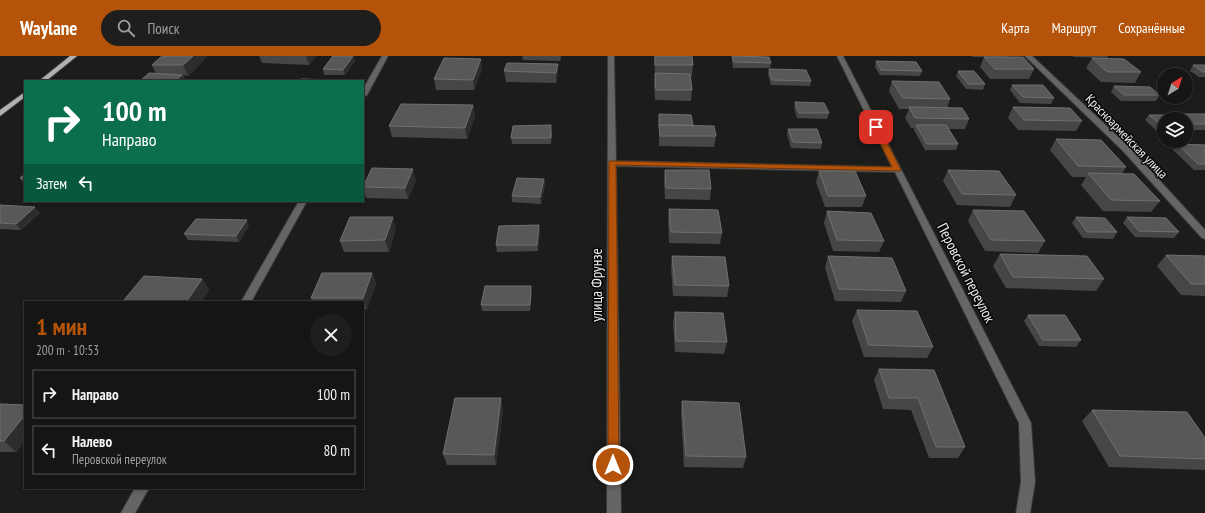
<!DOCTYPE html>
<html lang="ru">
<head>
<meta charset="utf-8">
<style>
	body { margin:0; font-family:"PT Sans Narrow",sans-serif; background:#1e1f1d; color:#f1f3f6; height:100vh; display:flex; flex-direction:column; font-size:15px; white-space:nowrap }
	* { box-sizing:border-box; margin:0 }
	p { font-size:13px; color:#9d9fa0 }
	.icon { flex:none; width:22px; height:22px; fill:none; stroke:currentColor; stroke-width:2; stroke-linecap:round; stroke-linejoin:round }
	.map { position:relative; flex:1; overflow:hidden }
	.details { position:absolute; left:24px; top:245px; width:340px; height:188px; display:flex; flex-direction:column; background:#151614; border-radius:0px; box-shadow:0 2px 6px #0003,0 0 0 1px #343534 }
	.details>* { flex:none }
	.guide { position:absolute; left:24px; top:24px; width:340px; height:122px; border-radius:0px; box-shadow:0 2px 6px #0003,0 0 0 1px #343534; background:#0b6e4f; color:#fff; overflow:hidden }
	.needle { width:26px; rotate:38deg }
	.buttons { position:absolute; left:1157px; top:12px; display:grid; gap:8px }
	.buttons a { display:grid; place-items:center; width:36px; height:36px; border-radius:50%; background:#151614; box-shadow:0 2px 6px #0003,0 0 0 1px #343534; font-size:20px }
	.pin { position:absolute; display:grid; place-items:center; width:34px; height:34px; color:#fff; margin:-17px; border-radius:8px; box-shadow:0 2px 6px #0006 }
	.me { position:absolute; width:44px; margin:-22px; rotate:0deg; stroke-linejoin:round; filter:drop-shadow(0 0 3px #0008) }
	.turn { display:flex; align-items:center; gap:14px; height:84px; padding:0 12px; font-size:18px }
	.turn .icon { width:52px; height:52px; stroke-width:2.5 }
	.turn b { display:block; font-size:28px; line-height:34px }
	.then { display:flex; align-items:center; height:38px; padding:0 12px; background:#0003; gap:8px; font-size:15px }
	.round { display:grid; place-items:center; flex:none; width:42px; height:42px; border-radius:21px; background:#1e1f1d }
	.overview { display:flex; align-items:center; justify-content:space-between; height:68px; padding:0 12px }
	h1 { font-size:24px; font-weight:700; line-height:30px; color:#b45309 }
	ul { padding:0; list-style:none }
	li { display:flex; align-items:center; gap:12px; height:50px; margin:0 8px 6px; padding:0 4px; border:2px solid #343534; border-radius:0px }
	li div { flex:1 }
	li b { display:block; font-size:15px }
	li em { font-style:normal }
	header { display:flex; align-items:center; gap:24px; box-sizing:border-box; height:56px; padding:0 20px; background:#b45309; color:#fff }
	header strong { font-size:19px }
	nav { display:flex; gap:22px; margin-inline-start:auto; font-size:14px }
	.search { width:280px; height:36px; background:#1e1f1d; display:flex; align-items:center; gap:10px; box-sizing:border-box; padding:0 14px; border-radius:22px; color:#9d9fa0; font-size:15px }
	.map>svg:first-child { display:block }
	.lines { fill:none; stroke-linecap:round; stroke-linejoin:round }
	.minor-casing { stroke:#393a39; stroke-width:2 }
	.major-casing { stroke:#393a39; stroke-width:2 }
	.minor { fill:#666566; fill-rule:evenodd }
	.major { fill:#b1b0b2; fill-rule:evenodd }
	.wall { fill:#464745 }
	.shaded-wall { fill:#2d2e2c }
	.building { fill:#585957; stroke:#6f706f }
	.route { fill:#b45309; stroke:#753606 }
	.labels { text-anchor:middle; stroke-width:3; stroke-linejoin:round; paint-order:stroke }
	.far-street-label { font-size:13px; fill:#eeefee; stroke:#070706 }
	.street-label { font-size:15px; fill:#eeefee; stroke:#070706 }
</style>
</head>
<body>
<header>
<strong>Waylane</strong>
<div class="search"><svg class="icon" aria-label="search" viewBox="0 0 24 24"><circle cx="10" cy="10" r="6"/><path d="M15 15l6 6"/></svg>Поиск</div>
<nav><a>Карта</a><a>Маршрут</a><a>Сохранённые</a></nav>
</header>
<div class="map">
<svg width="1205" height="457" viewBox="0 0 1205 457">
	<rect width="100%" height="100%" fill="#1c1d1b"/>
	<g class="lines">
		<defs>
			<path id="minor" d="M382,0H388L367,39L363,41V33Z
				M608,0H614L616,105L892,111L837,0H843L1031,367L1035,426L1030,457H1016L1021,426L1019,367L895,116L616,110L621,457H607Z
				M1025,0H1032L1129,91L1205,174V183L1202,182L1123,95Z
				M299,145H307L251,246H241Z
				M135,432H149L135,457H121Z"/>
			<path id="major" d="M70,0H77L46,25H39Z
				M25,36V41L0,60V54Z"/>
		</defs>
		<use href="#minor" class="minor-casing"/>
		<use href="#major" class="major-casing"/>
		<use href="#minor" class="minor"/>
		<use href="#major" class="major"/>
	</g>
	<path class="wall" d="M162,0H207V1L188,20L183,19L185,24L184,25H140L156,18L152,9Z
		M259,0H316L309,9L262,7Z
		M333,0H353L355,5L345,19H324L323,13Z
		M522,0H561L560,5L523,4Z
		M654,0H692L693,9L692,20H690L692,34L691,45L655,44L654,28L655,17Z
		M732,0L771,7L770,12H733L732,6Z
		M972,0H1007V1L1034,13L1029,23H990L980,11L984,1H973Z
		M1072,0H1108L1107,2L1074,1Z
		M1092,2L1141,16L1135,27L1101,26L1086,12Z
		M876,5L922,15L920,20L880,19L875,11Z
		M558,8V18L556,27L506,26L504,15Z
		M1193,9H1205V21H1199L1190,15Z
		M482,13L474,34H436L434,23Z
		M769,13L811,25L810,30L771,29L768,19Z
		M958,15L985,28L983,34L966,33L956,20Z
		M892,25L950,43L947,52L969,63L965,73H949L958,88L956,94H925L914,74V72H911L905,62L909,53H899L889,35Z
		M1012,29L1054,42L1051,48L1020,47L1010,34Z
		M1114,30L1160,39L1156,45H1121L1111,36Z
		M795,46L829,57L827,63L797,62L794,52Z
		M473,49L475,60L467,83L392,81L389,70Z
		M1013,51L1082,65L1076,75L1018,74L1008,62Z
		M659,58L693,69L716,80L714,91L659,90Z
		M1181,58H1205V74H1188L1186,72V63H1177Z
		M1149,59L1164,63V79H1161L1145,64Z
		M788,73L822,87L821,93L791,92L787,78Z
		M552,75L551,88H512L511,82Z
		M1056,83L1126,111L1122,118L1160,145L1151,156L1103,155L1081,129L1086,121H1072L1050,94Z
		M1177,88L1205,89V114H1194L1173,94Z
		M665,114L711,133L710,144L665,143L664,125Z
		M948,114L1016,139L1010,151L957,149L943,125Z
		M819,115L866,140L862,151H825L816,126Z
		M25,118V130L20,122Z
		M544,123L545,129L541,148L512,146V140Z
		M416,124L408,143L366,142L363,131Z
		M0,149L40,157L21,174L0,173Z
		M669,153L722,177L720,188L669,187L668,165Z
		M973,154L1045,185L1038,197L985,195L968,165Z
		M827,155L884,185L879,196L833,195L824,167Z
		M1076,161L1117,176L1113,183L1083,182L1072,167Z
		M1127,161L1179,176L1174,182L1135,181L1123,167Z
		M249,170L239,186L188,184L184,178Z
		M396,172L389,196H344L340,185Z
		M540,176L538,195L497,196L496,189Z
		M1000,198L1104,223L1096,235L1006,232L993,210Z
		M1166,199L1205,200V240L1181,239L1157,210Z
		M672,200L729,230L727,241L673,240L671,212Z
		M828,200L906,235L901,246L835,245L825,212Z
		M372,217L376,228L367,253H363V246H313L311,242Z
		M202,223L209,234L201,246H125L124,244Z
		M531,230L532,236L530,255H482L481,249Z
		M857,254L933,291L927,302L864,301L852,265Z
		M675,256L727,286L724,298L675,296L673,267Z
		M1028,259L1081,284L1076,291L1039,290L1024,265Z
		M879,313L934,314L965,391L958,402H929L911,354L883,353L874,324Z
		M682,345L746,401L743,412L684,411L681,357Z
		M0,348L25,349V385L16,396H0Z
		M503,353L496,409H447L443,398Z
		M1092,354L1205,382V414L1109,411L1082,365Z"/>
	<path class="shaded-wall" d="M193,0H207V1L188,20L183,9Z
		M306,0H316L309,9Z
		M353,0L355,5L345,19L343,14Z
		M481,3L482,13L474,34L473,24Z
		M558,8V18L556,27V17Z
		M182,19L185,24L184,25H175Z
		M473,49L475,60L467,83L465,72Z
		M413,113L416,124L408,143L405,132Z
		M544,123L545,129L541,148L540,141Z
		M35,151L40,157L21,174L16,168Z
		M393,161L396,172L389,196L385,184Z
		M247,164L249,170L239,186L236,180Z
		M539,169L540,176L538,195L537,189Z
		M372,217L376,228L367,253L363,242Z
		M202,223L209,234L201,246H186Z
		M531,230L532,236L530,255V249Z
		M501,342L503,353L496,409L494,399Z
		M25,359V385L16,396L4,385Z"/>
	<path class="building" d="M162,0H193L183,9H152Z
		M333,0H353L343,14L323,13Z
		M655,0H692L693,9H655Z
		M732,0L769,1L771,7L734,6Z
		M984,1H1023L1034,13H995Z
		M444,2L481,3L473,24L434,23Z
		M1092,2L1124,3L1141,16H1107Z
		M876,5L916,6L922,15L881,14Z
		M507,7L558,8L556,17L504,15Z
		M1193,9H1205V16H1203Z
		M769,13L806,14L811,25L772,24Z
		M958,15H974L985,28H968Z
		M149,17L182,19L175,25H140Z
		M655,17L690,18L692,34H656Z
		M301,23L333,24L332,25H300Z
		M892,25L939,26L950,43L903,42Z
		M1012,29H1043L1054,42L1023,41Z
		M1114,30L1150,31L1160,39H1124Z
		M795,46L824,47L829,57H799Z
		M401,48L473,49L465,72L389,70Z
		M909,51L962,52L969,63L915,62Z
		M1013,51L1070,52L1082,65L1024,64Z
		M659,58L691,59L693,69H659V70Z
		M1181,58H1205V68H1192Z
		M1149,59H1171L1176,63H1164V72Z
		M551,69V82H511L513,70Z
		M659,69L714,70L716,80H660Z
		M916,69H946L958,88H927Z
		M788,73H817L822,87L793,86Z
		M1056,83L1101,84L1126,111L1078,110Z
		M1177,88L1205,89V108H1198Z
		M372,112L413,113L405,132L363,131Z
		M665,114H709L711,133L666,132Z
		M948,114L999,115L1016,139L962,138Z
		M819,115H855L866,140H828Z
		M1088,117L1134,118L1160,145L1111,144Z
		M25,118V123L20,122Z
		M517,122L544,123L540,141L512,140Z
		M0,149L35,151L16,168L0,167Z
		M669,153L718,154L722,177L671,176Z
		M973,154L1024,155L1045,185L991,184Z
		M827,155L871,157L884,185L837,184Z
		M350,161H393L385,184L340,185Z
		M1076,161L1105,162L1117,176H1087Z
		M1127,161L1166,162L1179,176L1139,175Z
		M196,163L247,164L236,180L184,178Z
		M539,169L537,189H496L499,170Z
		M1000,198L1087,200L1104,223L1013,221Z
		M1166,199L1205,200V228H1191Z
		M672,200L725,201L729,230L675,229Z
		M828,200L892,202L906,235L839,233Z
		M322,217H372L363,242H311Z
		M144,220L202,223L186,246H161L124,244Z
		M485,230H531L530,249H481Z
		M857,254L917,255L933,291L869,289Z
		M675,256L723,257L727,286L676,285Z
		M1028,259H1065L1081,284H1043Z
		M879,313L934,314L965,391H936L918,342H889Z
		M455,342H501L494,399L443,398Z
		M682,345L739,347L746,401L686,400Z
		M0,348L25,349V359L4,385H0Z
		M1092,354L1187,356L1205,382V403L1120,400Z"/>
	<path class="route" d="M876,69L879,71L901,114L900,115L616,109L619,409L618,413L613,414L609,413L608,409L609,105L892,111L872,71Z"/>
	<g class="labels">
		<g class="far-street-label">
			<text transform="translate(1127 80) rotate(46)" y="5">Красноармейская улица</text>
		</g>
		<g class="street-label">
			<text transform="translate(966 217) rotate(63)" y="5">Перовской переулок</text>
			<text transform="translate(597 229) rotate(-90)" y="5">улица Фрунзе</text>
		</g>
	</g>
</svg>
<div class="buttons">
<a><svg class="needle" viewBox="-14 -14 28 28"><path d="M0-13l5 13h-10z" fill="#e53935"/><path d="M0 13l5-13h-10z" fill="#9d9fa0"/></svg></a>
<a><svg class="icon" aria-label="layers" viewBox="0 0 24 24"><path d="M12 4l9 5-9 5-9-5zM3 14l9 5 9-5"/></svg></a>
</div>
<div class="pin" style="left:876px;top:71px;background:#d93025"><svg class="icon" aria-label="arrive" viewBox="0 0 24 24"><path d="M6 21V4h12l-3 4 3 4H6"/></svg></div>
<svg class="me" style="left:613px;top:409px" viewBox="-20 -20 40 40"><circle r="17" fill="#b45309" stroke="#fff" stroke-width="3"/><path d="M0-11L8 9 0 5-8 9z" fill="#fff"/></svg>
<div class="guide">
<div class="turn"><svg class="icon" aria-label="right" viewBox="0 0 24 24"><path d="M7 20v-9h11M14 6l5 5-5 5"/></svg><div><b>100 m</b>Направо</div></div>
<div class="then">Затем<svg class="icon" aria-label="left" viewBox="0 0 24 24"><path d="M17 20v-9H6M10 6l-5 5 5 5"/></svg></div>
</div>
<section class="details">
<div class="overview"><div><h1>1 мин</h1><p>200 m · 10:53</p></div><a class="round"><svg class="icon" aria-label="close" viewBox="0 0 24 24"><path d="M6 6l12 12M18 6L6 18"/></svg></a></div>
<ul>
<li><svg class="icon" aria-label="right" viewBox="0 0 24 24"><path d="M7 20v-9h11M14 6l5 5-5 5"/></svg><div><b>Направо</b></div><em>100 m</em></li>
<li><svg class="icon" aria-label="left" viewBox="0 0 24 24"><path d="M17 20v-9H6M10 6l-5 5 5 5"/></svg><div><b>Налево</b><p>Перовской переулок</p></div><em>80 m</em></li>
</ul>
</section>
</div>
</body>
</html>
